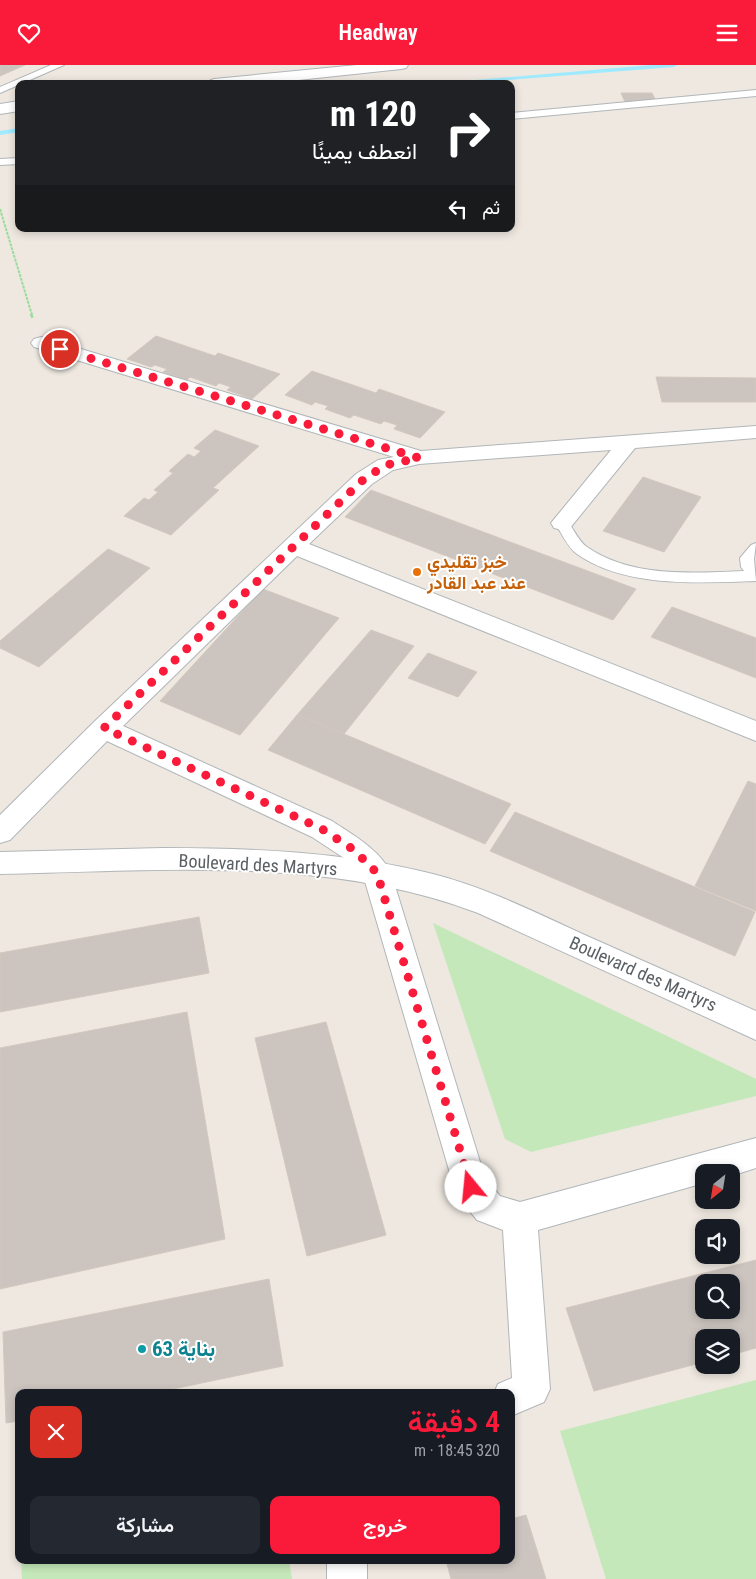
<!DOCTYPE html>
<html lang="ar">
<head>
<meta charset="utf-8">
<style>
	body { margin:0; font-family:"Roboto Condensed",Vazirmatn,sans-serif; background:#242831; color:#f1f3f6; direction:rtl; height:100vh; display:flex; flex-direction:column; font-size:19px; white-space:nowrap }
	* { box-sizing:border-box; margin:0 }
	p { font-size:16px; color:#9ea1a6 }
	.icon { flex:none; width:28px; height:28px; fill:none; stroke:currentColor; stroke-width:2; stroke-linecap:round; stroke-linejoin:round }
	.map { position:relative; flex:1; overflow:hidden; direction:ltr }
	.sheet { position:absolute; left:15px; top:1324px; width:500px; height:175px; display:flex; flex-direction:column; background:#171b24; border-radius:10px; box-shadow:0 2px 8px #0003; direction:rtl }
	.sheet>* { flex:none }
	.hud { position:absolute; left:15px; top:15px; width:500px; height:152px; border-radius:10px; box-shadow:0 2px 8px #0003; direction:rtl; background:#202124; color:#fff; overflow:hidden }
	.needle { width:32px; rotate:210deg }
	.buttons { position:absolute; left:695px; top:1099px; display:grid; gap:10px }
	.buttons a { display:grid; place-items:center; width:45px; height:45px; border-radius:10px; background:#171b24; box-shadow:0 2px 8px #0003; font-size:25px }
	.pin { position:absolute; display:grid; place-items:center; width:42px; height:42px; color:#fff; margin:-21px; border:2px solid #fff; border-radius:50%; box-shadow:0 1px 5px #0007 }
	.me { position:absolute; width:55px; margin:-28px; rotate:343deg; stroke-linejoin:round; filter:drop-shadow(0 0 4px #0008) }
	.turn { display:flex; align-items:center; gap:18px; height:105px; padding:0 15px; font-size:22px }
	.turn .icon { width:65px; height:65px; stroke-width:2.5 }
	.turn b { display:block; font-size:35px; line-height:42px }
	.then { display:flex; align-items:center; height:48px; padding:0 15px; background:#0003; gap:10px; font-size:19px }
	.round { display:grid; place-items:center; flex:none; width:52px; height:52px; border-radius:10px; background:#242831 }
	.summary { display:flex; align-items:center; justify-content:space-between; height:85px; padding:0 15px }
	h1 { font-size:30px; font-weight:600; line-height:38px; color:#fa1a3a }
	.button { display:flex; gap:10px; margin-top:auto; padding:10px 15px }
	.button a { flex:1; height:58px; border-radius:10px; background:#fa1a3a; color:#fff; font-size:20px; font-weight:600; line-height:58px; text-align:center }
	.button a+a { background:#242831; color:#f1f3f6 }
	header { display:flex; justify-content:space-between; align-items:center; height:65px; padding:0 15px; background:#fa1a3a; color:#fff; font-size:22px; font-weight:600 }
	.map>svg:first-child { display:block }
	.green { fill:#c4e8b9 }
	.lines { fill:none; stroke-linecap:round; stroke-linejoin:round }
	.stream { fill:#9feaff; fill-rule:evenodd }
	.building { fill:#cbc4bf; stroke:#d3c8be; fill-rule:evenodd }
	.service-casing { stroke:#b1b6b9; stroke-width:2 }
	.minor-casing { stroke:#b1b6b9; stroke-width:2 }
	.tertiary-casing { stroke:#b1b6b9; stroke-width:2 }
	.path-far1 { stroke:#9bdb9e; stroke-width:2; stroke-dasharray:3 1; stroke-linecap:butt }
	.path { stroke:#9bdb9e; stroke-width:2.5; stroke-dasharray:4 2; stroke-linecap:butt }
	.service { fill:#fff; fill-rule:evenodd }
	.minor { fill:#fff; fill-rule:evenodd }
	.tertiary { fill:#fff; fill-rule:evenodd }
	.route { stroke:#fa1a3a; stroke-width:9; stroke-dasharray:0 16.2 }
	.food-dot { fill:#e8710a; stroke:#fff; stroke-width:2 }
	.culture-dot { fill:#0f9aa8; stroke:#fff; stroke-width:2 }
	.labels { text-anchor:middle; stroke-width:4; stroke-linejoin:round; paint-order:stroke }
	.food-label { font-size:18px; font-weight:bold; fill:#c56008; stroke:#fff; text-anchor:start }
	.street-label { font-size:18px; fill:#595f63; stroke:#fff }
	.near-culture-label { font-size:21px; font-weight:bold; fill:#0d838f; stroke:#fff; text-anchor:start }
</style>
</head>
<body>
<header><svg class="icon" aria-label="menu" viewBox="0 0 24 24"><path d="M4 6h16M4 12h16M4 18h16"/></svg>Headway<svg class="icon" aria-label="heart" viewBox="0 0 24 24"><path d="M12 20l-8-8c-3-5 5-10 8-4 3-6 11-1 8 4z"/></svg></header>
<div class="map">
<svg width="756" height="1514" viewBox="0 0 756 1514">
	<rect width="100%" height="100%" fill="#eee8e0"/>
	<path class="green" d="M433,858L756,1014V1031L531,1087L505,1074Z
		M756,1315V1514H606L560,1366Z
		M21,1495H289L292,1514H22Z"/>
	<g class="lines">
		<path class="stream" d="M651,0H677L674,2L457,19H427Z
			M19,63V67L0,70V66Z"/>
	</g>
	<path class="building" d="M0,0H25L0,11Z
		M621,28H652L656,36L625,37Z
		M156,271L215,291L218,288L280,309L252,334L227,325L231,322L219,318L216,321L190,312L187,315L163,307L167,304L155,300L151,302L127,294Z
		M312,306L376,328L379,324L445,347L420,373L394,364L397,360L384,356L381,359L354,350L350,353L325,344L328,341L315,337L312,340L285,330Z
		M656,312L756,313V337H662Z
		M215,365L259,381L213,423L219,425L171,470L124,451L144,433L149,435L158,427L154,425L173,408L169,406L188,389L194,392L201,386L194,383Z
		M643,412L701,432L664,487L603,466Z
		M371,425L636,524L613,555L345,452Z
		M108,484L150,503L39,602L0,583V576Z
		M263,524L339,553L240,670L160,636Z
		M672,542L756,573V613L651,572Z
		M371,565L414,581L344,669L297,650Z
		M428,588L477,607L458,632L408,613Z
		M297,650L344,669L511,739L485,779L268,685Z
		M748,716L756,719V846L695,821Z
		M515,747L755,847L735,891L490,786Z
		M199,852L209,908L0,947V888Z
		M187,947L225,1174L0,1224V983Z
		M326,957L386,1170L307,1191L255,973Z
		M756,1195V1283L731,1290V1272H704V1297L594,1326L566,1243ZM704,1218H731V1245H704Z
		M269,1214L283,1301L154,1328H19V1356L6,1358L3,1267Z
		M526,1450L546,1514H451L446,1495H511V1454Z"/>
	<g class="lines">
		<defs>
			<path id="service" d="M51,0H64L0,28V22Z
				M756,25V31L511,54V48Z
				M19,93V99L0,100V94Z
				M562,453L567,455C573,463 579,477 587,482C632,513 693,508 744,506L741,502L740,493L751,480L756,478L754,494L756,516C700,518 625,523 577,489C568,483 561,467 555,458L557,455Z"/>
			<path id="minor" d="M41,272L421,386L756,361V373L635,383L570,463L562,465L554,463L551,458L611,385L419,399L393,405L372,419L309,479L756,656V676L297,491L123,661L332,756C353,770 379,784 391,808L485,1113L500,1131L520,1137L756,1073V1103L731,1111V1108H704V1118L538,1165L550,1324L544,1337L511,1351V1328H494L498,1319L512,1313L503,1165L477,1155L459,1133L454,1122L364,813L344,793L312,772L107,676L10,775L0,778V750L95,656L356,409L378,395L394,392L34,282L31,278L34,274Z
				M327,1495H367V1514H327Z"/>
			<path id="tertiary" d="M357,0H408L406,3L401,4L261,19H207L209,16L214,14Z
				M19,36V46L0,49V39Z
				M163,783C254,783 344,787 433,809C487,823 537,848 587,871C643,896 700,921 756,946V975L478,848C327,790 158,806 0,809V787Z"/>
		</defs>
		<use href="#service" class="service-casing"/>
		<use href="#minor" class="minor-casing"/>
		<use href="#tertiary" class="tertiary-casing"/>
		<path class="path-far1" d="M0,144L32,250"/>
		<path class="path" d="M31,249L33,254"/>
		<use href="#service" class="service"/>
		<use href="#minor" class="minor"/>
		<use href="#tertiary" class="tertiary"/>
	</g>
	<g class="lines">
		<path class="route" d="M60,284L419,393L386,400L364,414L104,663L322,764L354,785L377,808L471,1122"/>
	</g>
	<circle class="food-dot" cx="417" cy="507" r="5"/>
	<circle class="culture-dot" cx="142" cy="1284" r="5"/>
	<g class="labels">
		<g class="food-label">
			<text x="427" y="503">خبز تقليدي<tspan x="427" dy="21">عند عبد القادر</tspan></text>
		</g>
		<g class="street-label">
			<text transform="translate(258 800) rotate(3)" y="6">Boulevard des Martyrs</text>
			<text transform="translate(643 909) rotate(24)" y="6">Boulevard des Martyrs</text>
		</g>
		<g class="near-culture-label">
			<text x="152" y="1291">بناية 63</text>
		</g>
	</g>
</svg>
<div class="buttons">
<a><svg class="needle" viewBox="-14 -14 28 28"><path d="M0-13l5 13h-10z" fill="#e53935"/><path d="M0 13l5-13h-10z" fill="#9ea1a6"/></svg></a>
<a><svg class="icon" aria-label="sound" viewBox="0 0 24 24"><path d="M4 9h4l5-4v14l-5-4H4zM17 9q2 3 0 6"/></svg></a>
<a><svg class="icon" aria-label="search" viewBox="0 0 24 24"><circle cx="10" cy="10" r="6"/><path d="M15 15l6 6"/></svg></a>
<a><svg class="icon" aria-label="layers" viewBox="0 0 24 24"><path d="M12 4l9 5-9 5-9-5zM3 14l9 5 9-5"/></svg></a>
</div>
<div class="pin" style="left:60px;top:284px;background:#d93025"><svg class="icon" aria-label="arrive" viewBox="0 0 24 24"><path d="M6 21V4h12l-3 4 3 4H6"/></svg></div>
<svg class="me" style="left:471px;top:1122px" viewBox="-20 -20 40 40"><circle r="19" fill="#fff"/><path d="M0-13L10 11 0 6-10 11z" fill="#fa1a3a"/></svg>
<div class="hud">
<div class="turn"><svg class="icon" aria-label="right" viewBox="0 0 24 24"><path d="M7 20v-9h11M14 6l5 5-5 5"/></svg><div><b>120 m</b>انعطف يمينًا</div></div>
<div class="then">ثم<svg class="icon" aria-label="left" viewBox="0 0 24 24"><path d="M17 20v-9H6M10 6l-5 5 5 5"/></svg></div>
</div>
<section class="sheet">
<div class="summary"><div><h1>4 دقيقة</h1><p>320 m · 18:45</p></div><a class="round" style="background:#d93025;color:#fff"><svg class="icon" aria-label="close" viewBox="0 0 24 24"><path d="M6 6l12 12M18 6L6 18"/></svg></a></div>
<div class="button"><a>خروج</a><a>مشاركة</a></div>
</section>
</div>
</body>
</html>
